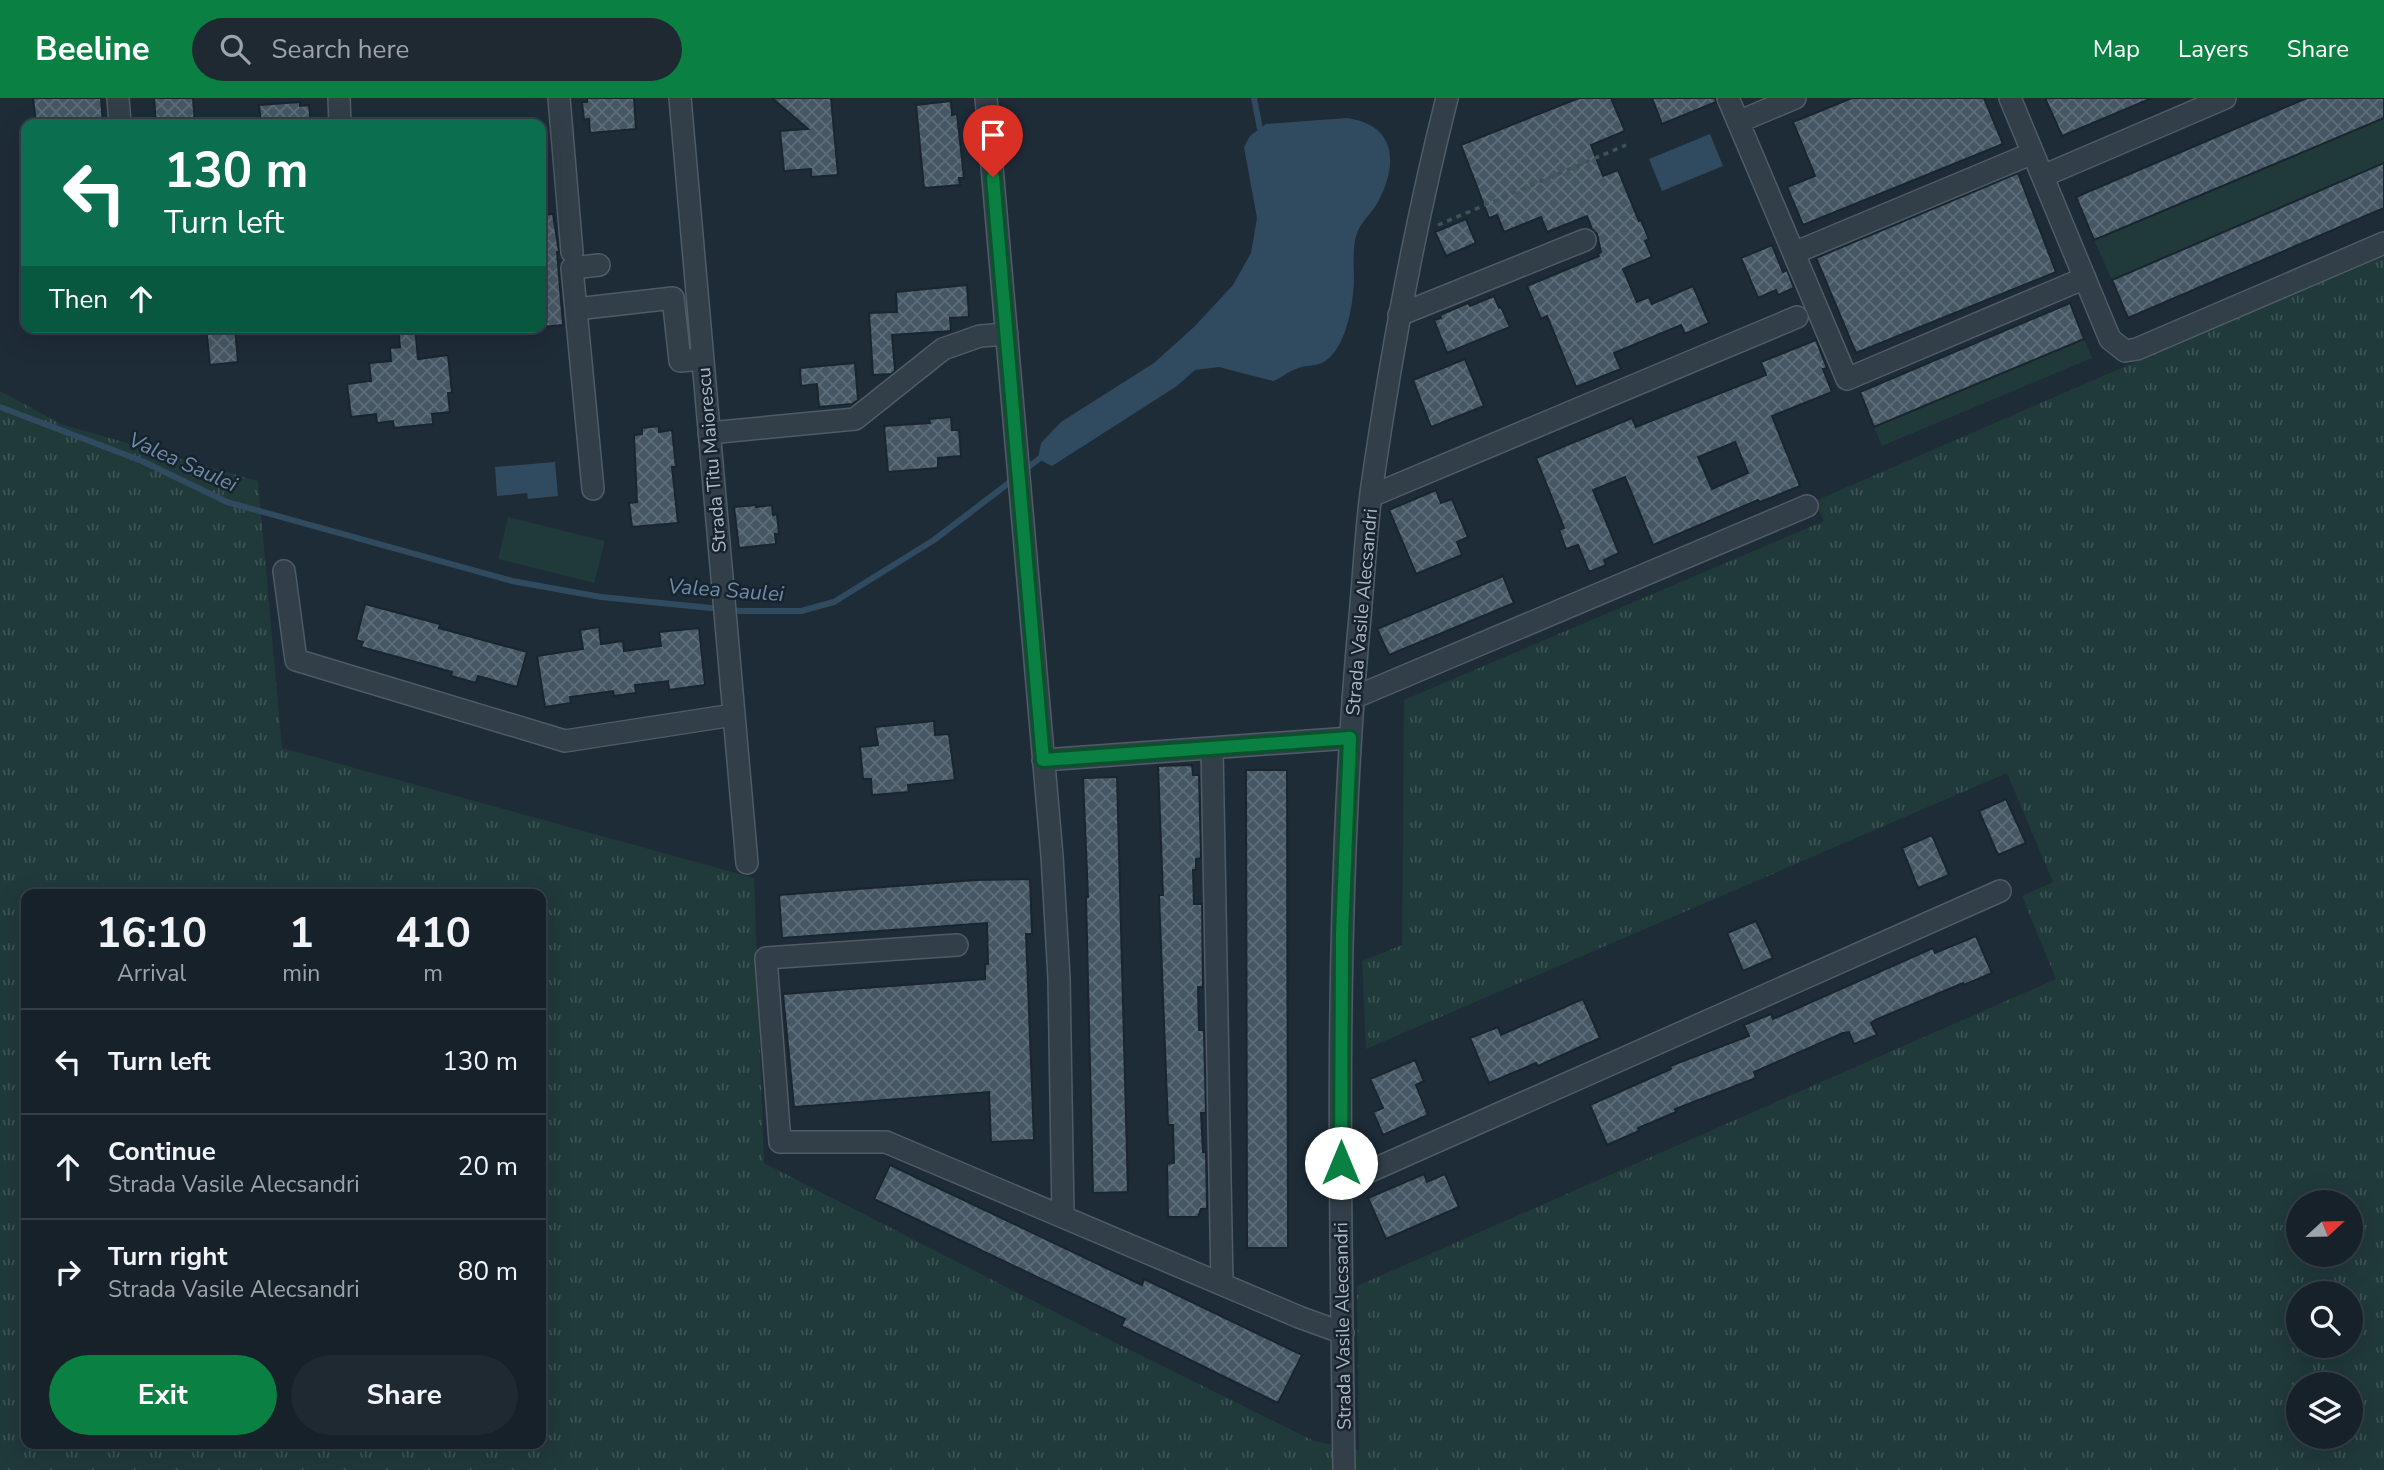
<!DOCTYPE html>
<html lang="en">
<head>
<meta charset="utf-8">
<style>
	body { margin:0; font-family:"Nunito Sans",sans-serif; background:#1f2932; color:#f1f3f6; height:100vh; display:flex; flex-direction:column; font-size:26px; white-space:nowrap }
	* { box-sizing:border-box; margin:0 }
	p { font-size:23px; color:#9ea3a8 }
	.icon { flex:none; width:38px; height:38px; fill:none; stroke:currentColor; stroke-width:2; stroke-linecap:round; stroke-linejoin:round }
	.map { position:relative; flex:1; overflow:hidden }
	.sheet { position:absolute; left:21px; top:791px; width:525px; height:560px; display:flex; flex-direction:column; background:#16212a; border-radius:14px; box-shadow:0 7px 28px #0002,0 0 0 2px #353e47 }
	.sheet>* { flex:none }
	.hud { position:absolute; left:21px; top:21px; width:525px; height:214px; border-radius:14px; box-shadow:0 7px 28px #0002,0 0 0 2px #353e47; background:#0b6e4f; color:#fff; overflow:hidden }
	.needle { width:46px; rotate:68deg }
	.fabs { position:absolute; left:2286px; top:1092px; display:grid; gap:14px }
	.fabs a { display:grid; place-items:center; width:77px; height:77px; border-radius:50%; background:#16212a; box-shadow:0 7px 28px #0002,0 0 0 2px #353e47; font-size:35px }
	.pin { position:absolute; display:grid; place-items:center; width:60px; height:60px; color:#fff; margin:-72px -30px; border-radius:50% 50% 50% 0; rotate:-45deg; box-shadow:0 0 7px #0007 }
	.pin .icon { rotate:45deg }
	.me { position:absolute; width:77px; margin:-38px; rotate:0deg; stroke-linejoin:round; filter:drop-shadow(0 0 5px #0008) }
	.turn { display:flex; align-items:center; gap:24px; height:147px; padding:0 28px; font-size:32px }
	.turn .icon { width:91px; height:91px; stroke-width:2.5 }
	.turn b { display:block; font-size:49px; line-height:60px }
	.then { display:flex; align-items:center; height:66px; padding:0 28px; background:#0003; gap:14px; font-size:26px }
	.eta { display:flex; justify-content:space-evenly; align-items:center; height:119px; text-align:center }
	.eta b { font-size:42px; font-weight:700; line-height:49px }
	.cta { display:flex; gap:14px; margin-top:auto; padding:14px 28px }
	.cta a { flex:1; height:80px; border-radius:42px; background:#0b8043; color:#fff; font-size:28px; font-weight:700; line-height:80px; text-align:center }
	.cta a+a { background:#1f2932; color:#f1f3f6 }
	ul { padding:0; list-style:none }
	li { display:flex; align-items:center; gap:21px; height:105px; padding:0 28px; border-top:2px solid #353e47 }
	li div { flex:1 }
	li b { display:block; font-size:26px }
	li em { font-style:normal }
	header { display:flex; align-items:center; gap:42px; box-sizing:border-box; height:98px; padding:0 35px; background:#0b8043; color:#fff }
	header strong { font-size:33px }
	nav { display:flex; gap:38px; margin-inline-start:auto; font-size:24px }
	.search { width:490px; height:63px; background:#1f2932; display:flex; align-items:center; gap:18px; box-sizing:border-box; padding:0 24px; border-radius:38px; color:#9ea3a8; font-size:26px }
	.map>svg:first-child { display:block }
	.grass { fill:url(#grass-tufts); fill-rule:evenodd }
	.garden { fill:#203939 }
	.water { fill:#304b60 }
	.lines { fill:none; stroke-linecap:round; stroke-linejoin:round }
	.stream { stroke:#304b60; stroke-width:6 }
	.building { fill:url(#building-cross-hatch); stroke:#1a252f; stroke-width:2; fill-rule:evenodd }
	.minor-casing { stroke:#4f5c66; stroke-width:24 }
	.path { stroke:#3e5555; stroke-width:3.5; stroke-dasharray:5 5; stroke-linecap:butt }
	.minor { stroke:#323e48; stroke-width:21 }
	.route-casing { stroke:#07532c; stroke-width:18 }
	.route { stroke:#0b8043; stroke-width:12 }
	.labels { text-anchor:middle; stroke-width:5; stroke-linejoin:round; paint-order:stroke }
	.street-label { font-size:19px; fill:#acb9c5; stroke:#18232d }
	.water-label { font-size:21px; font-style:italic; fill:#6a8eab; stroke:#18232d }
</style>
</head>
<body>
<header>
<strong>Beeline</strong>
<div class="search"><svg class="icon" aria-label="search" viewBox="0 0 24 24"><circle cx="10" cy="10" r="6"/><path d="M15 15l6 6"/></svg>Search here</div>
<nav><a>Map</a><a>Layers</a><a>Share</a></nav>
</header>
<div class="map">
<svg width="2384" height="1372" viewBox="0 0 2384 1372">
	<defs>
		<pattern id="grass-tufts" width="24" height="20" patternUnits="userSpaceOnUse" patternTransform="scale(1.75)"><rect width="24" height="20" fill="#203939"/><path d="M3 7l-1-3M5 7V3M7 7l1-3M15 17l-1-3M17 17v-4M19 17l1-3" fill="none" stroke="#3e5454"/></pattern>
		<pattern id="building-cross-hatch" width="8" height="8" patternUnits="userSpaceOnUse" patternTransform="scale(1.75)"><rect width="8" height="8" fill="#465764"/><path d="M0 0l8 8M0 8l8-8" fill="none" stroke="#5e6d79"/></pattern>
	</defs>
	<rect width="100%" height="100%" fill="#1e2c38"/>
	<path class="grass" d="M2384,156V1372H0V293L61,326L258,383L282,650L754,780L764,1065L1102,1238L1314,1343L1359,1352L1357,1188L2056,881L2022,798L2053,784L2007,675L1366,951L1362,863L1402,847L1404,602L1824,423L1815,403ZM26,796H541V1346H26ZM2298,1104H2350V1157H2298ZM2298,1195H2350V1248H2298ZM2298,1286H2350V1339H2298Z"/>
	<path class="garden" d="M2384,20V65L2112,182L2094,142Z
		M2084,241L2092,260L1882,348L1874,329Z
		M508,419L605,443L594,485L498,461Z"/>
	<path class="water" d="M1347,20C1397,27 1398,66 1378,104C1372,115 1361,124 1357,135C1352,149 1354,169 1354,183C1353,207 1346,253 1322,265C1314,268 1304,267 1296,271C1287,274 1282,280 1273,283L1219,269L1195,272L1177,288L1052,368L1038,361L1041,345L1061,324L1154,265L1194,229L1233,187L1251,155L1257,120L1244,49L1250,38L1266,26Z
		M1710,36L1723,68L1662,93L1649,61Z
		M555,364L558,398L528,401L527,395L497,398L495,369Z"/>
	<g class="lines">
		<path class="stream" d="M1254,0L1261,36
			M0,309L142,363L227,404L512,483L601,499L741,513H801L834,504L934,442L1014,381
			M1022,374L1044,357"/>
	</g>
	<path class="building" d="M33,0H101L103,26H36Z
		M154,0H193L195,26H156Z
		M587,0H634L636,31L590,35L589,21L584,22L582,4H587Z
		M772,0H831L838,77L811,79V71L784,73L780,33L808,31Z
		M1579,0H1611L1625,33L1591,47L1603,78L1618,72L1639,123L1641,122L1649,141L1645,143L1652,159L1623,171L1637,204L1649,199L1652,206L1693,188L1709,225L1685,236L1681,227L1614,255L1621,271L1576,289L1547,218L1541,221L1527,188L1599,158L1598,156L1601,154L1597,136L1592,131L1587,118L1547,134L1541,119L1504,134L1497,117L1489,120L1461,47Z
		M1652,0H1715L1716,4L1662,26Z
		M1852,0H1984L2003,46L1803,127L1787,89L1815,78L1793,24Z
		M2045,0H2152L2062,38Z
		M2307,0H2384V20L2094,142L2076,99Z
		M951,3L952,17L957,16L964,80H959L960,87L924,90L916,7Z
		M300,4V8L309,7L311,26H261L259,7Z
		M2384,65V110L2128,220L2112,182Z
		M2018,75L2056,174L1856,255L1816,160Z
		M553,116L559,154H557L563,227L541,229V117Z
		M1466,121L1476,145L1446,158L1435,134Z
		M1772,147L1783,174L1787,172L1794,190L1778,197L1776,192L1758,200L1741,160Z
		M967,187L969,219L950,220L951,233L892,237L895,273L891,276L873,277L869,215L897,214L896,194Z
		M1494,198L1499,210L1501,209L1510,229L1447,255L1434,222L1441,220L1440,217L1468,205L1470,208Z
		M2070,205L2084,241L1874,329L1860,294Z
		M206,229H235L238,264L210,267Z
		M398,229H415L418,261L448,257L452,295H448L450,314L432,316L433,326L394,330L393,323L377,325L376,316L351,319L347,286L371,283L369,265L391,263L390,250L400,249Z
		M1816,242L1827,270L1823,271L1832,294L1772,318L1800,388L1760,404L1758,402L1653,447L1625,379L1593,392L1619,455L1604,462L1606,467L1589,474L1578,447L1566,451L1559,432L1564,430L1536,360L1632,320L1636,329L1766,277L1761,264ZM1735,344L1748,375L1712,391L1698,359Z
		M1465,261L1484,308L1431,329L1413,282Z
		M855,265L858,302L852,306L819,309L817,286L801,288L800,270Z
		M951,319L952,332H959L961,358L938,360V370L888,374L884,328L930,325L929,321Z
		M659,328V334L672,332L676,369H672L678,425L632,429L629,405L637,404L634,337L642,336V330Z
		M1436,392L1441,405L1452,401L1468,439L1457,444L1462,457L1416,476L1389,412Z
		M756,407V409L772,407L773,417L777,416L779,436H775L776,446L739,450L734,409Z
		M1503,478L1514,505L1389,557L1377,531Z
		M365,506L440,526L439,530L527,554L517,589L478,578L476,585L451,578L452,574L361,549L363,544L356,542Z
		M599,529L601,546L623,543L624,553L661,548L659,534L699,530L705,587L669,592L668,583L635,587L636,595L614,598L613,593L570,599L571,605L545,609L537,558L583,551L580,532Z
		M934,623L935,637L949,636L955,682L908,687L909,694L872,697L871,681H863L860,649L878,647L875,629Z
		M1192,667L1193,677H1199L1201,760L1196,761V772H1193L1194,806H1202L1203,889H1198L1199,932H1204L1206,1015H1201L1203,1054H1206L1207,1111H1201L1198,1119H1168L1167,1066L1174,1065L1173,1027H1168L1159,797H1163L1158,668Z
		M1246,672H1287L1288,1150H1247Z
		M1117,679L1128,1094L1093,1095L1086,799H1088L1083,680Z
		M2006,701L2026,745L1998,757L1979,713Z
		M1932,737L1949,777L1918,790L1902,750Z
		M1030,781L1032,836H1026L1034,1042L991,1044L989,994L794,1009L783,896L985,881V866H988L987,825L782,840L779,797L976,782Z
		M1756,823L1773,860L1743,873L1727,835Z
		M1976,838L1992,875L1964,887L1963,885L1875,922L1871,925L1877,937L1854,946L1849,934L1843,935L1754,974L1756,980L1675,1011L1676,1014L1638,1030L1639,1033L1607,1047L1590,1007L1671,971L1670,968L1749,938L1744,927L1771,916L1773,921L1933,850L1935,855Z
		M1583,901L1600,940L1538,968L1536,965L1489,985L1470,940L1498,929L1501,937Z
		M1415,962L1424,983L1416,987L1428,1017L1383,1037L1373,1014L1383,1010L1370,981Z
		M890,1067L1142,1187L1144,1181L1302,1257L1278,1305L1121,1228L1125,1221L874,1101Z
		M1424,1076L1427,1084L1445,1076L1459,1109L1386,1141L1368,1100Z"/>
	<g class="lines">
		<defs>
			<path id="minor" d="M118,0L120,26
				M339,0L340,26
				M559,0L572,154
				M680,0L747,765
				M986,0L1052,758L1059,880L1063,1118
				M1728,0L1847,281L2085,180
				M2010,0L2110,241L2125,253L2137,251L2384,145
				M1738,24L1795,0
				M2043,78L2225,0
				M1794,155L2033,55
				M576,211L673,200L680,263L702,261
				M1399,217L1585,142
				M709,335L855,321L943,251L980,238L1007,236
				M593,391L572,170L599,167
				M1371,398L1797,219
				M284,473L296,562L565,643L733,617
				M1353,600L1807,408
				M1212,650L1222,1186
				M1043,662L1350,640
				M957,847L766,860L780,1044H886L1299,1219L1343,1235
				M1341,1086L2000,793
				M1344,1372C1340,1095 1334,817 1358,540C1363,492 1365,443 1371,395C1390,262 1414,130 1447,0"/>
		</defs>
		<use href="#minor" class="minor-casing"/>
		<path class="path" d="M1438,127L1626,47"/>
		<use href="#minor" class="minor"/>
	</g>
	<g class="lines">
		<defs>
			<path id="route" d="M993,79L1043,662L1350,640L1342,836L1341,1065"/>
		</defs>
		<use href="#route" class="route-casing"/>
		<use href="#route" class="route"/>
	</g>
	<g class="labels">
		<g class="street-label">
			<text transform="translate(711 362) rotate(-95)" y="7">Strada Titu Maiorescu</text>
			<text transform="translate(1361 514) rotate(-85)" y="7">Strada Vasile Alecsandri</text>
			<text transform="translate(1342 1228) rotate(-91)" y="7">Strada Vasile Alecsandri</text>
		</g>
		<g class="water-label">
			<text transform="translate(183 364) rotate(24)" y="7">Valea Saulei</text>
			<text transform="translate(726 492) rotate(4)" y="7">Valea Saulei</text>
		</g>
	</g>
</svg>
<div class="fabs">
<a><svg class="needle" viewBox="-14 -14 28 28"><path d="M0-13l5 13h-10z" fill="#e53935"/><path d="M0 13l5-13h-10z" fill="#9ea3a8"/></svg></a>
<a><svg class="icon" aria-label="search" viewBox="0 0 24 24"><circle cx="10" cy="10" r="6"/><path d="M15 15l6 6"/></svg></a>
<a><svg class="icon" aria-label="layers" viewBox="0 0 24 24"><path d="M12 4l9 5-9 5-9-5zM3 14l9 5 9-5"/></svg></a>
</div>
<div class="pin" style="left:993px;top:79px;background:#d93025"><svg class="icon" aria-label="arrive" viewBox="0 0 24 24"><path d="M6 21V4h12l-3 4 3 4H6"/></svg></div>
<svg class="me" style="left:1341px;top:1065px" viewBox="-20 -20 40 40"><circle r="19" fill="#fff"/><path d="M0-13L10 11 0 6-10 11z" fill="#0b8043"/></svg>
<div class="hud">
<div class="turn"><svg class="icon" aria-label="left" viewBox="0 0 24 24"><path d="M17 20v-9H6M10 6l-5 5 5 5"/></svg><div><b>130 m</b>Turn left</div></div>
<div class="then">Then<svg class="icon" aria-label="ahead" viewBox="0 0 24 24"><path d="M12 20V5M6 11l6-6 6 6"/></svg></div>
</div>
<section class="sheet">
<div class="eta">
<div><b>16:10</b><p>Arrival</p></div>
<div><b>1</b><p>min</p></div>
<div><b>410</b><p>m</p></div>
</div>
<ul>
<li><svg class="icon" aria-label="left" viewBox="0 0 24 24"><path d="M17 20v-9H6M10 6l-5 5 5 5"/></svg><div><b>Turn left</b></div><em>130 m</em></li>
<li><svg class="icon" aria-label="ahead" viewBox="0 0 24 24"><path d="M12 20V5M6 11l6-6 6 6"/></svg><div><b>Continue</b><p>Strada Vasile Alecsandri</p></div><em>20 m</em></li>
<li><svg class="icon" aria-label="right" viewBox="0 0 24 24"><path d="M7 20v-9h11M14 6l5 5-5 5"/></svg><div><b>Turn right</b><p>Strada Vasile Alecsandri</p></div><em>80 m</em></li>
</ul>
<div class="cta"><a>Exit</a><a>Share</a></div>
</section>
</div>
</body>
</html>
